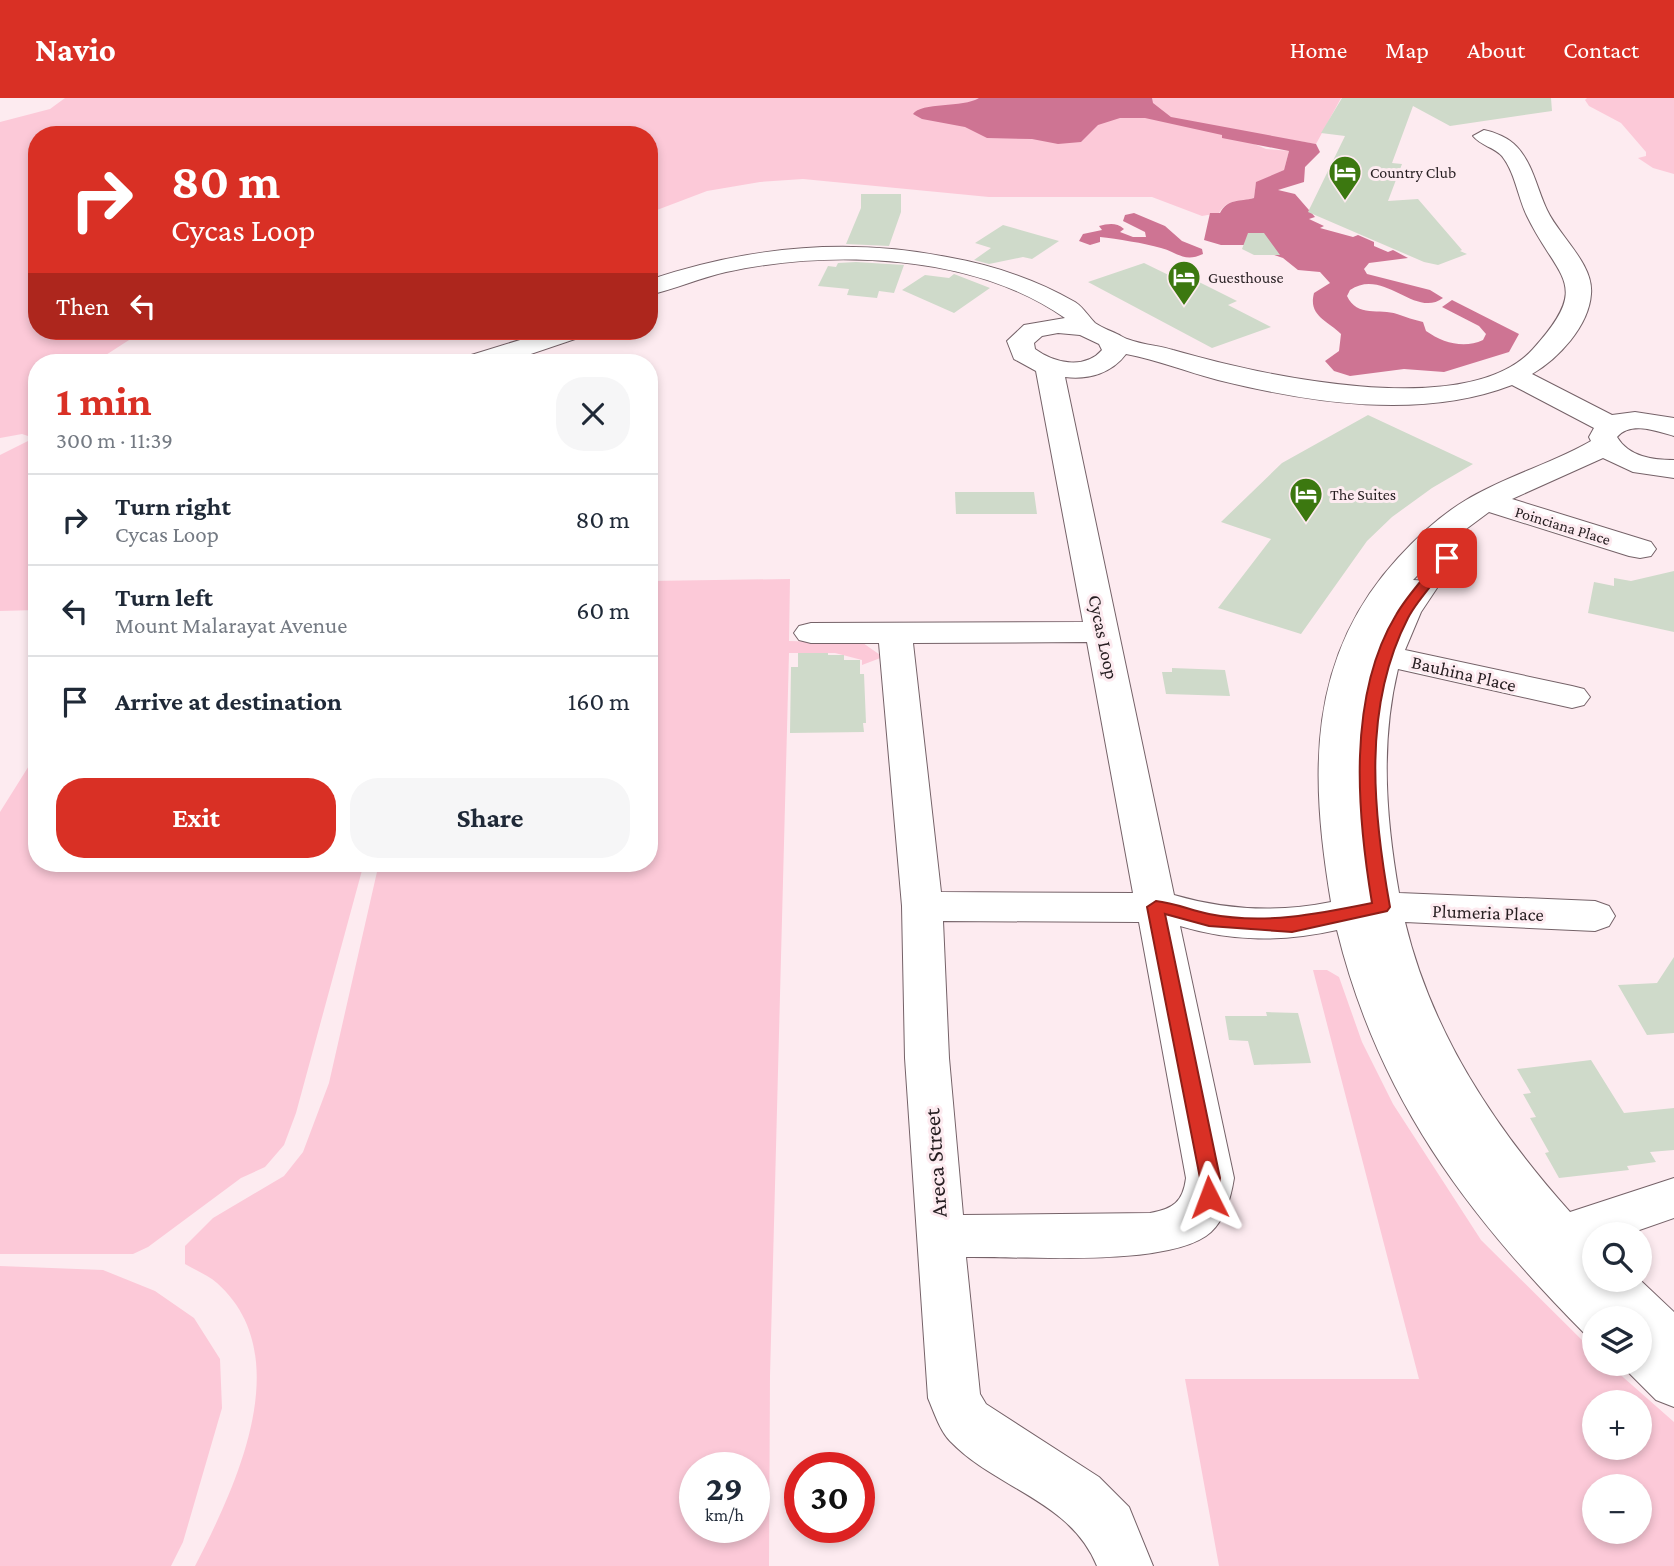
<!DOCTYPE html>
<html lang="en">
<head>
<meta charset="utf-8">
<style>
	body { margin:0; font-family:"Crimson Pro",serif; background:#f6f6f7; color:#1f2937; height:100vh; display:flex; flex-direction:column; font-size:26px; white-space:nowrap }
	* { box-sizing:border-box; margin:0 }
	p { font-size:23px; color:#747a83 }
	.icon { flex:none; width:38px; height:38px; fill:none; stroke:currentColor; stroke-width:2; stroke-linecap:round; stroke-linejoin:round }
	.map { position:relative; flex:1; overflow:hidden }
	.drawer { position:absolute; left:28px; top:256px; width:630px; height:518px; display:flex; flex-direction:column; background:#fff; border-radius:28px; box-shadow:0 4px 10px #0003 }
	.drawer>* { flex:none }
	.guide { position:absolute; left:28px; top:28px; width:630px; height:214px; border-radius:28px; box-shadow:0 4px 10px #0003; background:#d93025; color:#fff; overflow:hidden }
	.tools { position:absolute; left:1582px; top:1124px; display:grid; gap:14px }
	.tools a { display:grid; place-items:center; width:70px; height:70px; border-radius:50%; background:#fff; box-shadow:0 4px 10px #0003; font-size:35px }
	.speed { position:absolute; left:679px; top:1354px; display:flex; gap:14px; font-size:35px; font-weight:700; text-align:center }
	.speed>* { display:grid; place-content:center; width:91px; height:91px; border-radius:50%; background:#fff; box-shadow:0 4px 10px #0003; line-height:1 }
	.speed small { font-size:18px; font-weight:400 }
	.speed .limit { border:10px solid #d22; background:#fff; color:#111 }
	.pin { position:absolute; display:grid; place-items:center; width:60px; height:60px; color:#fff; margin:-30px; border-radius:14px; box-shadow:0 4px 10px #0006 }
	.me { position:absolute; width:77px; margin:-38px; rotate:357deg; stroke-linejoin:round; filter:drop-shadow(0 0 5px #0008) }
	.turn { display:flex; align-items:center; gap:24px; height:147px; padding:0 28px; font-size:32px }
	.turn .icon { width:91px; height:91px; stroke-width:2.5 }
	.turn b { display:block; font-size:49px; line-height:60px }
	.then { display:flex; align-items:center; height:66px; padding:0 28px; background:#0003; gap:14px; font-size:26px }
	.round { display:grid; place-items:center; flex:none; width:74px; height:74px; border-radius:28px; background:#f6f6f7 }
	.summary { display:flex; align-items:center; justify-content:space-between; height:119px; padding:0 28px }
	h1 { font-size:42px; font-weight:700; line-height:52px; color:#d93025 }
	.cta { display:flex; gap:14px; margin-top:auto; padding:14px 28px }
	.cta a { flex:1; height:80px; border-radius:28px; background:#d93025; color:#fff; font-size:28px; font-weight:700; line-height:80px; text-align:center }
	.cta a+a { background:#f6f6f7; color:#1f2937 }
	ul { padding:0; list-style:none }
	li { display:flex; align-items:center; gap:21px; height:91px; padding:0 28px; border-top:2px solid #e0e1e3 }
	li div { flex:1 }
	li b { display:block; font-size:26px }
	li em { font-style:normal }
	header { display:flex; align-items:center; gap:42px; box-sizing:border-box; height:98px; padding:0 35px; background:#d93025; color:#fff }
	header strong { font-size:33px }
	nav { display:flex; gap:38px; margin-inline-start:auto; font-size:24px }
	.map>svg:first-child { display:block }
	.green { fill:#fcc9d8; fill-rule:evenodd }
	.water { fill:#ce7493 }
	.building { fill:#cfdaca }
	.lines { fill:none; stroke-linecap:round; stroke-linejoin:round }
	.minor-casing { stroke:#756268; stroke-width:2 }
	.minor { fill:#fff; fill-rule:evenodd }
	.route { fill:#d93025; stroke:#8d1f18; stroke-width:2 }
	.labels { text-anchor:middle; stroke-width:6; stroke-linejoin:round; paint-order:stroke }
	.far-poi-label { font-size:16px; fill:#261e21; stroke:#fdebf0; text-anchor:start }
	.far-street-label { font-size:16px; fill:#261e21; stroke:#fdebf0 }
	.street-label { font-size:19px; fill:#261e21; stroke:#fdebf0 }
	.near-street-label { font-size:23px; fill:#261e21; stroke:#fdebf0 }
</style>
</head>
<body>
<header>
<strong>Navio</strong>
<nav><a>Home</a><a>Map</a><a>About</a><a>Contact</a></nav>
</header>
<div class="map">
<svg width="1674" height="1468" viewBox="0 0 1674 1468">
	<rect width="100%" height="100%" fill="#fdebf0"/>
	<path class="green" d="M65,0H1341L1316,46L1262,37L1252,45L1266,51L1289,53L1284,72L1256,85L1254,100C1239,104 1228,100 1219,115L1202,118L1152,99H989L803,81L760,84L707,93L649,115V37H37V233H143L95,264H37V512L0,513V357L34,340L22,336L0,340V24L50,11Z
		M1587,0H1674V76L1653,70L1638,60L1646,58V54L1621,25L1589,8L1585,2Z
		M790,481L789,543L863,545L883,559L862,567V562L835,555H789L770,1278L769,1468H195C235,1390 299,1258 217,1185C208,1177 195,1172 185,1166V1148L213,1120L284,1078L303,1054L329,985L379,765H649V483ZM695,1370H754V1430H695Z
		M37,655V765H364L296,1015L284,1047L265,1069L241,1080L148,1149L133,1156H0V714Z
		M1313,872H1327L1339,879L1362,944L1393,1006L1481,1142L1594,1254V1265H1607L1674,1324V1468H1219L1185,1281H1419ZM1594,1304H1640V1349H1594ZM1594,1388H1640V1433H1594Z
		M0,1168L103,1172L155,1193L194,1220L220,1261L222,1310L183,1444L171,1468H0Z"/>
	<path class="water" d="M979,0H1152L1153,5L1171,19L1316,46L1320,54L1305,69L1304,84L1278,92L1295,96L1315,119L1309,121L1324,128L1320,130L1353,139L1358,137L1374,144V148L1388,154L1393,152L1408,160L1369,165L1364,171L1367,176L1430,192L1443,200C1415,221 1384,169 1350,192L1347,198C1357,220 1380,210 1397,216C1406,219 1414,222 1423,224L1426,233C1443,245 1464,251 1483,242L1486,236L1479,228L1442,209L1452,202L1519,236L1509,254L1444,274L1404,271L1350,278L1334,273L1325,263L1339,253L1341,236C1327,222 1308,218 1314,195L1330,185L1320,174L1298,172L1283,160L1245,147H1221L1204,142L1210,115H1220C1228,100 1239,104 1254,100L1256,84L1284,72L1289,53L1222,40V37L1145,20H1120L1098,27L1081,44L1058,46L1032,41L987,40L965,29L922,21L913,16C921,4 963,10 979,0Z
		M1134,115L1165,128L1182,143L1202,151L1203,156C1184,165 1177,154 1161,150C1144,145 1117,141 1100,139V144L1090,147L1079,143L1083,136L1102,132L1099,128C1108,126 1116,124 1124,131L1120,134L1133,139H1146L1145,134L1123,123L1125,117Z"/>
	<path class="building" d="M1342,0H1551L1552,13L1450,28L1413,8L1392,65L1402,66L1388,103L1418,101L1462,152L1460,153L1467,156L1438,167L1424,164L1308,114L1345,38L1321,35Z
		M861,96H901V114L889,148L846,146L861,110Z
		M1003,127L1059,143L1032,161L1023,159L989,166L974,162L991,150L975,145Z
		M1248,135H1264L1280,157H1254L1242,151Z
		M838,165L856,164L904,167L894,195L879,193L877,200L847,197L849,191L818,188L828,168L836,169Z
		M1144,165L1189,187L1199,184L1237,203L1228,207L1271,229L1212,250L1088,184Z
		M954,176L990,190L954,215L902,192L925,177L949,180Z
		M1368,317L1473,366L1432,390L1392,419L1367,443L1301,536L1218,510L1271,441L1221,424L1282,365Z
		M955,394H1034L1037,416H956Z
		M1674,473V534L1588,515L1594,484L1614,488V480L1631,483Z
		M798,555H828V557H844V562H860V576H864L866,625H863L864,634L790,635L791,569H798Z
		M1172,570L1225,572L1230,598L1166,596L1162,574H1172Z
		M1674,859V935L1647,937L1618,887L1657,885Z
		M1266,914L1298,915L1311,965L1254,967L1248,943L1229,942L1225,918H1267Z
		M1591,962L1624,1015L1674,1010V1052L1650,1054L1656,1064L1627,1068L1629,1072L1559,1080L1545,1055L1549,1054L1530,1020L1536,1019L1523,996L1531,995L1517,971Z"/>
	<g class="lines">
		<defs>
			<path id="minor" d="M1484,32C1495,34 1509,40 1517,49C1533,66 1537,91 1547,112C1559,138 1594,166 1591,196C1589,228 1558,261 1532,276L1612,317L1635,314L1674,320V338C1656,333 1631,323 1617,339C1629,359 1653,362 1674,362V380L1633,374L1603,360L1512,401L1651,444L1656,451L1651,458L1640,460L1629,458L1489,414L1454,440L1413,482L1432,483L1437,490L1421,514L1405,552L1572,588L1584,591L1590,599L1584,607L1572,610L1398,571C1380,646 1386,720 1399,795L1595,803L1609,808L1615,818L1609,828L1595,833L1405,824C1432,936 1495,1030 1570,1114L1674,1080V1120L1628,1136H1594V1181H1639L1674,1214V1309L1656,1302L1619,1265H1640V1220H1594V1239L1585,1236C1466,1116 1378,999 1337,832C1283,844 1233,844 1180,828L1234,1080C1231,1099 1225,1121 1211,1134C1172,1170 1022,1158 966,1159L980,1296L986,1306L1099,1379L1129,1409L1153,1468H1097C1070,1402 996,1391 950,1343C940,1333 934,1314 928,1300L905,960L902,808L879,545H811L799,542L794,535L799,528L811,525L1083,524L1036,273L1014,261L1007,243L1024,227L1065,220C974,156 832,151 726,174C700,180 675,191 649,197V182C747,149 846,139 947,159C992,167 1035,181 1075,204C1084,210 1088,218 1095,225C1102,230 1114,234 1121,238C1134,246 1158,247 1173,252C1256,276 1467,325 1533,251C1593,185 1558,182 1527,118C1518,100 1515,74 1502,58C1494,49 1481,48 1473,38ZM1058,235L1080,237L1099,246L1102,252C1085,272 1054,265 1035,251L1034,245L1042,238ZM1126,256C1158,262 1187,274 1218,282C1311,305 1421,322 1512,287L1594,330L1589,339L1591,343C1551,366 1506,378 1466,402C1441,417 1418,438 1398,460C1306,560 1310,678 1331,804C1278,815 1226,812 1174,797L1065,279C1089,282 1112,275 1126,256ZM1087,544L1133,795L941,794L913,545ZM943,823L1139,824L1186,1080C1183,1104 1173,1111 1150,1115L963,1117L949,960Z
				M549,233H585L581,239L507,264H464L468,258Z"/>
		</defs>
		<use href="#minor" class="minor-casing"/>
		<use href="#minor" class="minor"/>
	</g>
	<path class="route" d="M1442,457L1453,460C1439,480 1419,499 1408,520C1362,609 1373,715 1390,809L1387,813L1292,834L1209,828L1165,816L1220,1080L1216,1105H1202L1199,1099L1200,1080L1147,809L1156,803C1175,805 1190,812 1209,816C1264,827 1318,816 1372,805C1357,715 1347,598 1396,517C1408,496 1427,477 1442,457Z"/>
	<defs>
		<symbol id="hotel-pin" viewBox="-11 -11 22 30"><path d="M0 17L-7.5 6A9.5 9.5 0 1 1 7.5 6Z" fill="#3c7810" stroke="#fdebf0"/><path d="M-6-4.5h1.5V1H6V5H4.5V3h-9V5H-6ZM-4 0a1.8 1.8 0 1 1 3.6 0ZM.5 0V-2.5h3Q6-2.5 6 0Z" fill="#fff"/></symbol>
	</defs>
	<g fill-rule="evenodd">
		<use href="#hotel-pin" x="1326" y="55" width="38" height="52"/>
		<use href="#hotel-pin" x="1165" y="160" width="38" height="52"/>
		<use href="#hotel-pin" x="1287" y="377" width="38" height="52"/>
	</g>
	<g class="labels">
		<g class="far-poi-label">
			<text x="1370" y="80">Country Club</text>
			<text x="1208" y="185">Guesthouse</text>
			<text x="1330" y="402">The Suites</text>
		</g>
		<g class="far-street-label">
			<text transform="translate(1563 427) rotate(17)" y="6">Poinciana Place</text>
		</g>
		<g class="street-label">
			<text transform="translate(1104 539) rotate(78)" y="7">Cycas Loop</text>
			<text transform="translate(1464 575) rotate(13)" y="7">Bauhina Place</text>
			<text transform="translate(1488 814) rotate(2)" y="7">Plumeria Place</text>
		</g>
		<g class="near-street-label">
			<text transform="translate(935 1065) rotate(-94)" y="8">Areca Street</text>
		</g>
	</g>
</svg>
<div class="tools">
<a><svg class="icon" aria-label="search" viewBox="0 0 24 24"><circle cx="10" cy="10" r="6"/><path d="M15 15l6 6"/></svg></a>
<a><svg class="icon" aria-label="layers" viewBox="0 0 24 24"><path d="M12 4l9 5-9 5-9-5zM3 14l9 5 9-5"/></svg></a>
<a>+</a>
<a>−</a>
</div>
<div class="speed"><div>29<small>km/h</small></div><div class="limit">30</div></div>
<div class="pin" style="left:1447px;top:460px;background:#d93025"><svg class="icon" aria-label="arrive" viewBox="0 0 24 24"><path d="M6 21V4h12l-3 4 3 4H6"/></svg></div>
<svg class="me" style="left:1209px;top:1099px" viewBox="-20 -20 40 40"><path d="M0-17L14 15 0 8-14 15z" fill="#d93025" stroke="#fff" stroke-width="4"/></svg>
<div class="guide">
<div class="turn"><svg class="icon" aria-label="right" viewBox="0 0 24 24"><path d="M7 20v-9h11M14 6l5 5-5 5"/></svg><div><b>80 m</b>Cycas Loop</div></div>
<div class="then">Then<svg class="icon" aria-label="left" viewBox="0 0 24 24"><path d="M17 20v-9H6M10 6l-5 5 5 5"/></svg></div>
</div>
<section class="drawer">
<div class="summary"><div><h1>1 min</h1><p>300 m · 11:39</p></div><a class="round"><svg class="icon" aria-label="close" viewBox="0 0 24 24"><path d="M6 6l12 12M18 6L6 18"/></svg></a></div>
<ul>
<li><svg class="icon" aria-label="right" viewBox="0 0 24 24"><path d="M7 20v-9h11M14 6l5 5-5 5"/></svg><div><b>Turn right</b><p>Cycas Loop</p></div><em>80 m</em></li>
<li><svg class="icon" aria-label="left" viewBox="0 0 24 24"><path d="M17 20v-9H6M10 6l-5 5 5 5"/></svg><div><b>Turn left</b><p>Mount Malarayat Avenue</p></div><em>60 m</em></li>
<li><svg class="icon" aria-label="arrive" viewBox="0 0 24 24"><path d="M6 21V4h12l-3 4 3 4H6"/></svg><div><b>Arrive at destination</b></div><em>160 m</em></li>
</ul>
<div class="cta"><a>Exit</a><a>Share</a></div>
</section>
</div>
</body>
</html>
